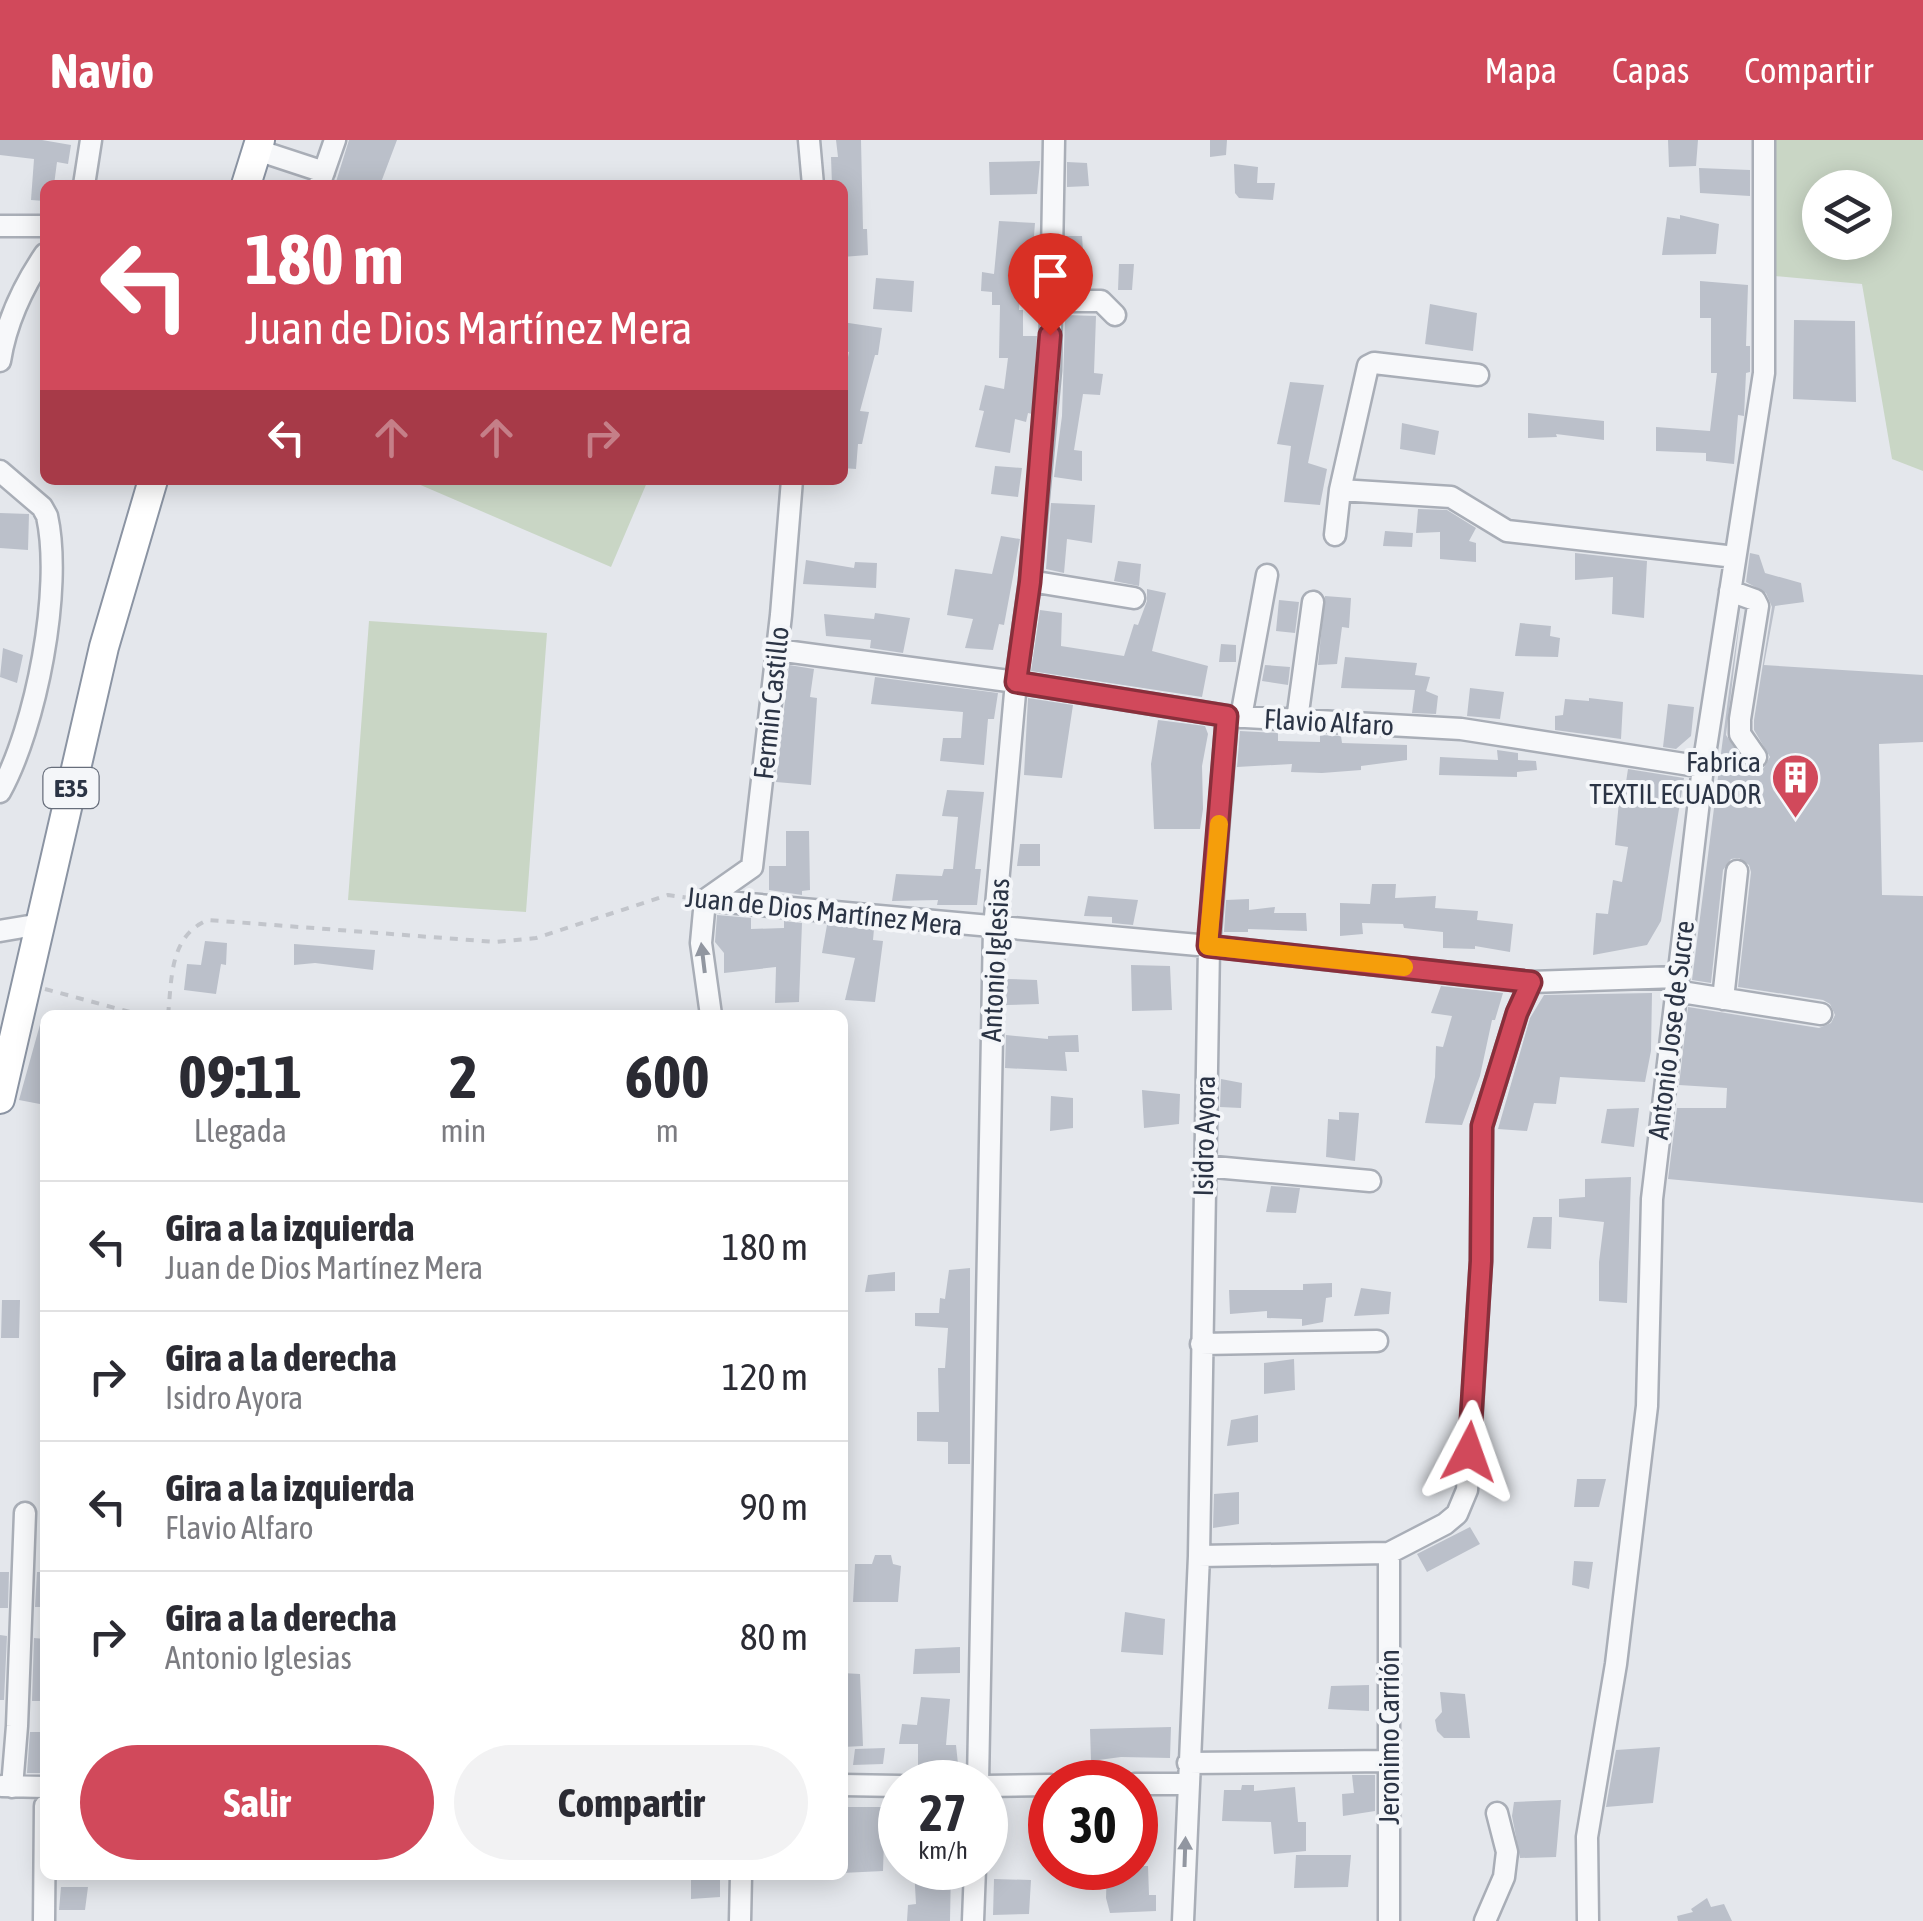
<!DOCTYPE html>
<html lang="es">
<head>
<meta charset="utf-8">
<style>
	body { margin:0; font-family:"Asap Condensed",sans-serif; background:#f2f2f3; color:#2b2b33; height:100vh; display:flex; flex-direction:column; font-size:38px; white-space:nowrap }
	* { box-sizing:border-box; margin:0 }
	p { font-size:32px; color:#7c7c81 }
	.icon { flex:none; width:55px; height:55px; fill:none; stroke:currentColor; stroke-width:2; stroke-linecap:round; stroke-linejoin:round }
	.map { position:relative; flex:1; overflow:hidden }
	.panel { position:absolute; left:40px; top:870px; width:808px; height:870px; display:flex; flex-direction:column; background:#fff; border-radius:15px; box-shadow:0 5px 25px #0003 }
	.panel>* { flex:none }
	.top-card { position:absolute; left:40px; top:40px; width:808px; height:305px; border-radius:15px; box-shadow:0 5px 25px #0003; background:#d1495b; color:#fff; overflow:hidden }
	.buttons { position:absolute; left:1802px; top:30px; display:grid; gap:20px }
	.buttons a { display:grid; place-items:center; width:90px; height:90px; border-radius:50%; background:#fff; box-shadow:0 5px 25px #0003; font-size:50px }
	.speed { position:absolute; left:878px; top:1620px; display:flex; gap:20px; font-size:50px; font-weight:700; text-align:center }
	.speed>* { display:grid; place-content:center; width:130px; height:130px; border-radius:50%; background:#fff; box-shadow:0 5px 25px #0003; line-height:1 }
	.speed small { font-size:25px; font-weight:400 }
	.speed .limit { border:15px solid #d22; background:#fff; color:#111 }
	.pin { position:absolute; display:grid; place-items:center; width:85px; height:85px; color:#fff; margin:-102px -42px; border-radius:50% 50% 50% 0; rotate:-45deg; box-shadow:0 0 10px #0007 }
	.pin .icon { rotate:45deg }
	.me { position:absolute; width:110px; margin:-55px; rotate:4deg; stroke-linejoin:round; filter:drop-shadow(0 0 8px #0008) }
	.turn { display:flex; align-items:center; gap:35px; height:210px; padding:0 40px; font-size:45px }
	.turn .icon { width:130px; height:130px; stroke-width:2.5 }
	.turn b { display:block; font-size:70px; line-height:85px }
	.lanes { display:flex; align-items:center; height:95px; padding:0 40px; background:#0003; justify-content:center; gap:50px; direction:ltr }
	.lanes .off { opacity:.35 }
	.eta { display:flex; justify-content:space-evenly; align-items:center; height:170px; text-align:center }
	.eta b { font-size:60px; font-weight:700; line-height:70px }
	.primary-button { display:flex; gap:20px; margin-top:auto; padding:20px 40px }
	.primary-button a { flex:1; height:115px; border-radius:60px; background:#d1495b; color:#fff; font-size:40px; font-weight:700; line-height:115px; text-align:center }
	.primary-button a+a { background:#f2f2f3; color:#2b2b33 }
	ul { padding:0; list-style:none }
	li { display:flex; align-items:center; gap:30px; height:130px; padding:0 40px; border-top:2px solid #e1e1e2 }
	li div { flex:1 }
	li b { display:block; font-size:38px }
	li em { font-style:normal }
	header { display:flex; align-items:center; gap:60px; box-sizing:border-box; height:140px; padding:0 50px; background:#d1495b; color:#fff }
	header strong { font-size:48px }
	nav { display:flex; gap:55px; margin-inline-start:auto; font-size:35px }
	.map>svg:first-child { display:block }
	.green { fill:#c9d6c5; fill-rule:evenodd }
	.building { fill:#bbc0ca }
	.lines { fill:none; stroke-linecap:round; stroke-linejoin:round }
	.minor-casing { stroke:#a9aeb7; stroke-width:25 }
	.highway-casing { stroke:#8b94a3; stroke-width:32 }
	.path { stroke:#c2c5cb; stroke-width:4; stroke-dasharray:8 8; stroke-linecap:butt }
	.minor { stroke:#f7f8fa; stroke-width:20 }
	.highway { stroke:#fff; stroke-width:28 }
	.oneway { fill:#9196a0 }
	.route-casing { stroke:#882f3b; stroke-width:25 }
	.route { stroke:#d1495b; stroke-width:18 }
	.slow { stroke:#f59e0b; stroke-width:18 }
	.labels { text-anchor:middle; stroke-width:8; stroke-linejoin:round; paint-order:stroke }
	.shield { fill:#f4f6f9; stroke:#676e7b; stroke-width:2.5 }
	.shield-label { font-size:25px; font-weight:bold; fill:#2b3445 }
	.street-label { font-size:28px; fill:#2b3445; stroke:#f4f6f9 }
	.poi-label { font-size:28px; fill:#2b3445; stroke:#f4f6f9; text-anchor:end }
</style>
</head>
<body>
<header>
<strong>Navio</strong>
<nav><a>Mapa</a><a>Capas</a><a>Compartir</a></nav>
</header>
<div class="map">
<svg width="1923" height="1781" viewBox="0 0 1923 1781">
	<rect width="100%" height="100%" fill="#e4e7ec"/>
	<path class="green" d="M1764,0H1923V331L1892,319L1862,144L1764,135ZM1820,48H1875V102H1820Z
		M409,340H648L611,427Z
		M369,481L547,493L526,772L348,760Z"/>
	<path class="building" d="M0,0H42L71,5L68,24L57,22L54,45H45V61L31,60L34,19L0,15Z
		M349,0H397L380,45H335Z
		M836,0H861L863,89H867L868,115L842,117V45H832L831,17H838Z
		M1210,0H1227L1226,15L1210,17Z
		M1668,0H1698L1696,26L1669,27Z
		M1040,21L1037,54L990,55L989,22Z
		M1067,22L1087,23L1089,46L1067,47Z
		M1234,24L1258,27L1257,43H1275L1273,60L1239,58L1235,53Z
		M1699,28L1750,30V56L1700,53Z
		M1680,75L1719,84L1716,114L1662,115L1667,77L1680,79Z
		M999,81L1035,83L1031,134L1021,133L1019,170H1023V196H1037L1032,274L1028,273L1026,282L1015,279L1010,313L975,307L984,271L979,270L985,245L1004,249L1008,218H999L1000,165H992V152L981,151L982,132L994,134Z
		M1066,96H1082L1084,125L1066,126Z
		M1119,124H1134L1132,150H1118Z
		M876,138L914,141L912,172L873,169Z
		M1700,141L1748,145L1746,206H1750V232L1746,233L1744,276L1738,275L1734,324L1706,321V313L1656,311V287L1710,291L1717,233H1711V178H1700Z
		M1430,164L1477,173L1473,211L1425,204Z
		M1065,175L1096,176L1094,233L1103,234L1100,255L1083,254L1074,310L1082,311V341L1054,337L1062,276Z
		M1794,180L1855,181L1856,262L1793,259Z
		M842,182L882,188L878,215H875L860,271L869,272L862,304H858L856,329L842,328V248L849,212L842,211Z
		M1290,242L1324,245L1308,323L1327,329L1320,365L1284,362L1291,306L1277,304Z
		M1528,273L1604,281V300L1556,294L1557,297L1528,298Z
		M1402,283L1439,291L1435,315L1400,309Z
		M995,326L1022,328L1018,357L991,354Z
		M1051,363L1095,365L1092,403L1067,399L1064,433L1046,429Z
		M1418,369L1447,370L1476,388L1469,401L1476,403V422L1440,419V392L1416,393Z
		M0,373L29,374L28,410L0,408Z
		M1385,391L1413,393L1412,407L1383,406Z
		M1001,396L1020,399L1004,485L999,484L993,510L965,508L973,479L947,475L955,429L992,434Z
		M1575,413L1647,421L1644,478L1612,474L1613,437L1575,440Z
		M1750,413L1759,415L1765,433L1801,443L1804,462L1775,466L1764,525L1923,535V602L1879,604L1882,755L1923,756V1063L1668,1039L1677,968H1726L1727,948L1679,945L1688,867L1819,888L1831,883L1835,875L1830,864L1823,860L1738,847L1751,732L1749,725L1739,718L1731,719L1723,730L1711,843L1692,840L1729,551L1741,470L1726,595L1749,629H1763L1770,617L1754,590V580L1772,467L1766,453L1746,442Z
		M806,420L854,428L855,422L877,423L876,448L803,444Z
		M1118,421L1141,424L1139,446L1114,441Z
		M1147,449L1166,453L1152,511L1208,526L1202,557L1031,531L1040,470L1062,473L1061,506L1124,516L1134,484L1138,485L1147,461Z
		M1325,456L1351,458L1349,488L1342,487L1337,524L1318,525Z
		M1279,460L1299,462L1295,493L1276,491Z
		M875,473L910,478L903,513L870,508L871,500L826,496L824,474L874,479Z
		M1520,483L1551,486L1550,496L1560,498L1558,517L1515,516Z
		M1221,504L1236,505V522H1219Z
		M3,508L23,515L17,543L0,537Z
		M1345,517L1417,523L1415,535L1430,537L1426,551L1438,556L1436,574L1412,573L1415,550L1341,548Z
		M789,525L814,529L810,557L817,558L811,645L776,642Z
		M1265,525L1290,527L1288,545L1262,541Z
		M875,537L998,553L994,579H988L984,625L940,621L943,598H961L963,572L871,564Z
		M1470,548L1504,552L1500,579L1467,576Z
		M1028,558L1073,565L1062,638L1024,635Z
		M1589,558L1623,562L1621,599L1555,590V576L1563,575L1565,559L1589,561Z
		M1668,564L1694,567L1691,596L1676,609L1663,607Z
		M1158,580L1205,586L1208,594L1202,626L1203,669L1200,689H1154L1151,624Z
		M1240,591L1278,593V601L1320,602V595L1341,596L1342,603L1407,605V620L1361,626V630L1322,633L1291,632L1292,624L1237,627Z
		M1497,610L1518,613V620L1536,621L1537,630L1517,632V637L1439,635L1440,617L1498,620Z
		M1628,629L1684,638L1661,781L1647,805L1593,815L1596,773L1608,774L1613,740L1622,742L1628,707L1615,705L1619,661L1623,662Z
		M947,650L984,652L975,729H981L977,765H937L938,760L892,761L896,734L942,736L944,729H953L958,677L942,676Z
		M786,691H809L810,750L802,751V755L769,750V726H786Z
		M1020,704H1040V726H1017Z
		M1372,744H1396L1395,758L1436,756L1435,768L1478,771L1477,780L1513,784L1510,812L1475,806V809L1443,808V792L1404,788L1403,784L1362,783L1363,794L1340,796V763L1370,764Z
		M1088,756L1138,760L1133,785L1112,783V777L1084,776Z
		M1249,759V770L1275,767L1274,773H1306L1307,791L1248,789V792H1224L1226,760Z
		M717,775L751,778V789L784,788V781L802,783L799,862L775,863L776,827L724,833V813L715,802Z
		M827,785L874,789L873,800L883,801L875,862L845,860L855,818L822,813Z
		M205,801L227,803L226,825L221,824L216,854L184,850L187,824L201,825Z
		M294,804L375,810L373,830L315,823L294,825Z
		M1131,825L1170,826L1172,870L1132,871Z
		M1007,839L1037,840L1039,864L1006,865Z
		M1441,846L1503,853L1495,880H1492L1480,936L1462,985L1425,983L1435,937L1436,906L1443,907L1452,876L1431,873Z
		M1652,853L1651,911L1645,942L1560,937L1556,964L1534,963L1527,991L1498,989L1530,878L1544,855Z
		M41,881L45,882V965L19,960Z
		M1006,895L1048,899V896L1078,895L1079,912H1065L1067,931L1005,928Z
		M1221,939L1242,943L1241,968L1220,967Z
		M1142,950L1180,954L1179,984L1144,988Z
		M1051,956L1073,958V988L1050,991Z
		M1639,968L1634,1007L1601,1003L1607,969Z
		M1339,972L1359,973L1355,1021L1326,1017L1328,979L1339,980Z
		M1631,1037L1627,1163L1599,1161V1122L1604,1082L1559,1077V1059L1585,1057V1039Z
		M1271,1046L1300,1048L1296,1073L1266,1072Z
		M1533,1077H1552L1551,1109L1527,1108Z
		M970,1128V1324H948V1302L917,1301V1272H939L938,1228H945L948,1188L915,1186V1173H939L940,1158L945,1159L949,1130Z
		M895,1132V1151L865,1152L868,1135Z
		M1332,1143V1157L1326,1158L1323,1182L1302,1186V1179L1267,1178V1171L1230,1174L1229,1150H1303V1144Z
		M1361,1148L1391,1152L1389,1174L1354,1176Z
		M2,1160H20L19,1198H1Z
		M1294,1219L1295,1250L1264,1254V1223Z
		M1258,1275V1302L1227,1306L1231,1280Z
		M1577,1339H1606L1599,1367H1574Z
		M1239,1352V1384L1213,1388L1214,1354Z
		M1470,1387L1480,1404L1427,1432L1417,1414Z
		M875,1415H891L893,1424L901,1426L898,1462H853L855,1424H872Z
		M1574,1421L1593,1422L1589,1449L1572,1445Z
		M0,1432H9L8,1468H0Z
		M37,1432H45V1467H35Z
		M1125,1472L1165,1479L1163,1515L1121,1512Z
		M0,1495L7,1496L4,1560H0Z
		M34,1498L45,1499V1561H32Z
		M960,1507V1533L913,1534L915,1509Z
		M842,1533L860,1534L863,1606L842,1607Z
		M1369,1545V1571L1328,1569L1331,1546Z
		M1440,1552L1465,1554L1470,1598H1444L1437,1591L1435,1580L1442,1572Z
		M921,1557L950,1559L946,1605H956L958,1624L918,1627V1604H899L902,1584L917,1585Z
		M1171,1587L1170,1618L1121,1617L1091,1621L1090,1589Z
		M30,1592H45V1633H27Z
		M1660,1607L1653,1663L1606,1667L1616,1610Z
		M885,1608L883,1624L853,1625L855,1609Z
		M1352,1635H1375V1671L1343,1676L1342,1654L1354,1653Z
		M1242,1645H1254V1651L1295,1647L1298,1682H1306V1711L1274,1714L1271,1682L1222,1681L1224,1650H1241Z
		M1561,1660L1556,1717L1520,1718L1512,1676L1514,1662Z
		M842,1667H885L883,1731L842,1733Z
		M1296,1715H1351L1348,1747L1294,1748Z
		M1135,1726H1148L1149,1755H1156V1771L1110,1773L1106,1758L1107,1728Z
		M914,1728H951L950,1781H907L908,1765L916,1764Z
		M691,1735H720V1757L691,1759Z
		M994,1739L1031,1740L1029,1774L993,1775Z
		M61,1747H88L85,1770H59Z
		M1707,1758L1711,1767L1724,1764L1732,1781H1678L1677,1776L1693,1772L1691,1769Z"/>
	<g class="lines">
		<defs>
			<path id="minor" d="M809,0L813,45
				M257,10L324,32
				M320,43L335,0
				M84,45L91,0
				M0,86H45
				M1051,161H1101L1115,175
				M0,221C6,183 24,145 45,114
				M0,331L42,367L47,376C63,449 36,587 0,652
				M1340,350L1451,357L1507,391L1735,417
				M1335,395L1340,350L1368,226L1374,223L1478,235
				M1030,441L1134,458
				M1730,451L1755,460L1758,466L1740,579V594L1756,617
				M777,510L1016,542L1227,576L1461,589L1703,627
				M1241,577L1267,435
				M1297,580L1313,462
				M705,760L1209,806L1531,842L1677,837
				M705,760L752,727L781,475L792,340
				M705,760L701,803L711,875
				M0,791L41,784
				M1675,851L1821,874
				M1723,859L1737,731
				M1203,1026L1370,1041
				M1201,1204L1377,1201
				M1199,1416L1209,806L1227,576
				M1188,1623L1389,1621
				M978,1642L994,788L1016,542L1030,441L1050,230L1054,0
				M1135,1644H1187
				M842,1645L900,1646
				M2,1646L45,1647
				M985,1646L1050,1645
				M12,1647L17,1586L25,1373
				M44,1781L45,1666
				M740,1781L741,1735
				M973,1781L975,1728
				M1183,1781L1199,1416L1389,1413L1445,1384L1457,1374L1467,1350L1481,1121L1482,986L1517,873L1531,842
				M1389,1781V1413
				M1485,1781L1504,1737L1507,1712L1497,1673
				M1588,1781L1587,1697L1616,1524L1647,1266L1652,1059L1703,627L1764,233V0"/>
			<path id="highway" d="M246,45L260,0
				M0,959L104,507L153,340"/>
		</defs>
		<use href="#minor" class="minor-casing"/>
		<use href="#highway" class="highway-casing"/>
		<path class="path" d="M45,849L141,875
			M168,875C172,839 169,796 208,780L496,802L536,798L668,755L689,758"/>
		<use href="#minor" class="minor"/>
		<use href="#highway" class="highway"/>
	</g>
	<defs><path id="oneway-solid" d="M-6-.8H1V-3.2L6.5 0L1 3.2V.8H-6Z" transform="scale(2.5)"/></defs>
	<g class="oneway">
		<use href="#oneway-solid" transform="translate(703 818) rotate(-97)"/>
		<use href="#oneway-solid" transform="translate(1185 1712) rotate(-88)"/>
	</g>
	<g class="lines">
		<defs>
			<path id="route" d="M1050,195L1030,442L1016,542L1227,576L1208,806L1531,842L1517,873L1482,986L1481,1121L1469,1312"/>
		</defs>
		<use href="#route" class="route-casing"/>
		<use href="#route" class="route"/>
		<path class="slow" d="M1219,684L1208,806L1404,827"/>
	</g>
	<defs>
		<symbol id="building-pin" viewBox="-11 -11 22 30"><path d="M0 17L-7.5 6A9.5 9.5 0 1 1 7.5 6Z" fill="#d1495b" stroke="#f4f6f9"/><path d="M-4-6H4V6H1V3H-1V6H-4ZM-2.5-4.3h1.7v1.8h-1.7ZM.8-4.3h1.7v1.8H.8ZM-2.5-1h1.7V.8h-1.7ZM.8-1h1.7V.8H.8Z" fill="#fff"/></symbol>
	</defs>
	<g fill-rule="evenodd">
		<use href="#building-pin" x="1768" y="610" width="55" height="75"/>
	</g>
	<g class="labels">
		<rect class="shield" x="43.5" y="628" width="55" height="40" rx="8"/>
		<g class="shield-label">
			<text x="71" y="657">E35</text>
		</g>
		<g class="street-label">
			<text transform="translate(771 563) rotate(-84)" y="10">Fermin Castillo</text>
			<text transform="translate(1329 582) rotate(3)" y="10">Flavio Alfaro</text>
			<text transform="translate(824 771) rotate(6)" y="10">Juan de Dios Martínez Mera</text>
			<text transform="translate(995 820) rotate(-87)" y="10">Antonio Iglesias</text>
			<text transform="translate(1671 890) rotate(-83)" y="10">Antonio Jose de Sucre</text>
			<text transform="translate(1204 996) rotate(-89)" y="10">Isidro Ayora</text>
			<text transform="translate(1389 1597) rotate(-90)" y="10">Jeronimo Carrión</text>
		</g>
		<g class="poi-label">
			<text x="1761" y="632">Fabrica<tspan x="1761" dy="32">TEXTIL ECUADOR</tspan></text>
		</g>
	</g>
</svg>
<div class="buttons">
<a><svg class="icon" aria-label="layers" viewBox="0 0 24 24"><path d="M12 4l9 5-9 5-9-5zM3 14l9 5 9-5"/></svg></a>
</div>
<div class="speed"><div>27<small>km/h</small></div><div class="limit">30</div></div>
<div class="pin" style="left:1050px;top:195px;background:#d93025"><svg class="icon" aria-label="arrive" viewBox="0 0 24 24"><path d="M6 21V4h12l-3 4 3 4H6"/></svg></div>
<svg class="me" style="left:1469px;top:1312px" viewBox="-20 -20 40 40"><path d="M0-17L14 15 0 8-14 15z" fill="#d1495b" stroke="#fff" stroke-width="4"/></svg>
<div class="top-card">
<div class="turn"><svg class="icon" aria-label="left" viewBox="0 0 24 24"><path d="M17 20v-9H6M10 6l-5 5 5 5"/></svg><div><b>180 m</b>Juan de Dios Martínez Mera</div></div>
<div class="lanes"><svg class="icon" aria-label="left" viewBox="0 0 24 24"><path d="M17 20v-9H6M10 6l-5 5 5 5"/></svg><svg class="icon off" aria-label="ahead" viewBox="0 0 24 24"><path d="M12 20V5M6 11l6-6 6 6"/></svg><svg class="icon off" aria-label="ahead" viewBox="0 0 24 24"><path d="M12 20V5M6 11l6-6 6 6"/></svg><svg class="icon off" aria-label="right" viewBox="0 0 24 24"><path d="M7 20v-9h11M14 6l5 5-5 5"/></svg></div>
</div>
<section class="panel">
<div class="eta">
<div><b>09:11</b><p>Llegada</p></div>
<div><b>2</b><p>min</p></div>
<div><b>600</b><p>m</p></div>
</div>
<ul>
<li><svg class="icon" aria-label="left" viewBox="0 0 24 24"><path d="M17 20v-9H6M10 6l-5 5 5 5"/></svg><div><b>Gira a la izquierda</b><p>Juan de Dios Martínez Mera</p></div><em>180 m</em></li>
<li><svg class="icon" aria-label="right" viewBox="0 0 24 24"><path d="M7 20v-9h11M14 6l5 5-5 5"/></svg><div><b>Gira a la derecha</b><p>Isidro Ayora</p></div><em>120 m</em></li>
<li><svg class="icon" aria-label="left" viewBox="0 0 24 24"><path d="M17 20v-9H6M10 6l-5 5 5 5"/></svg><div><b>Gira a la izquierda</b><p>Flavio Alfaro</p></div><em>90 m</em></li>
<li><svg class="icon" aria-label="right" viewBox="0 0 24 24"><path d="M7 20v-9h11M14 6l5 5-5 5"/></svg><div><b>Gira a la derecha</b><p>Antonio Iglesias</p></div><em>80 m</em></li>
</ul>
<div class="primary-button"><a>Salir</a><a>Compartir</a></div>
</section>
</div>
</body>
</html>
